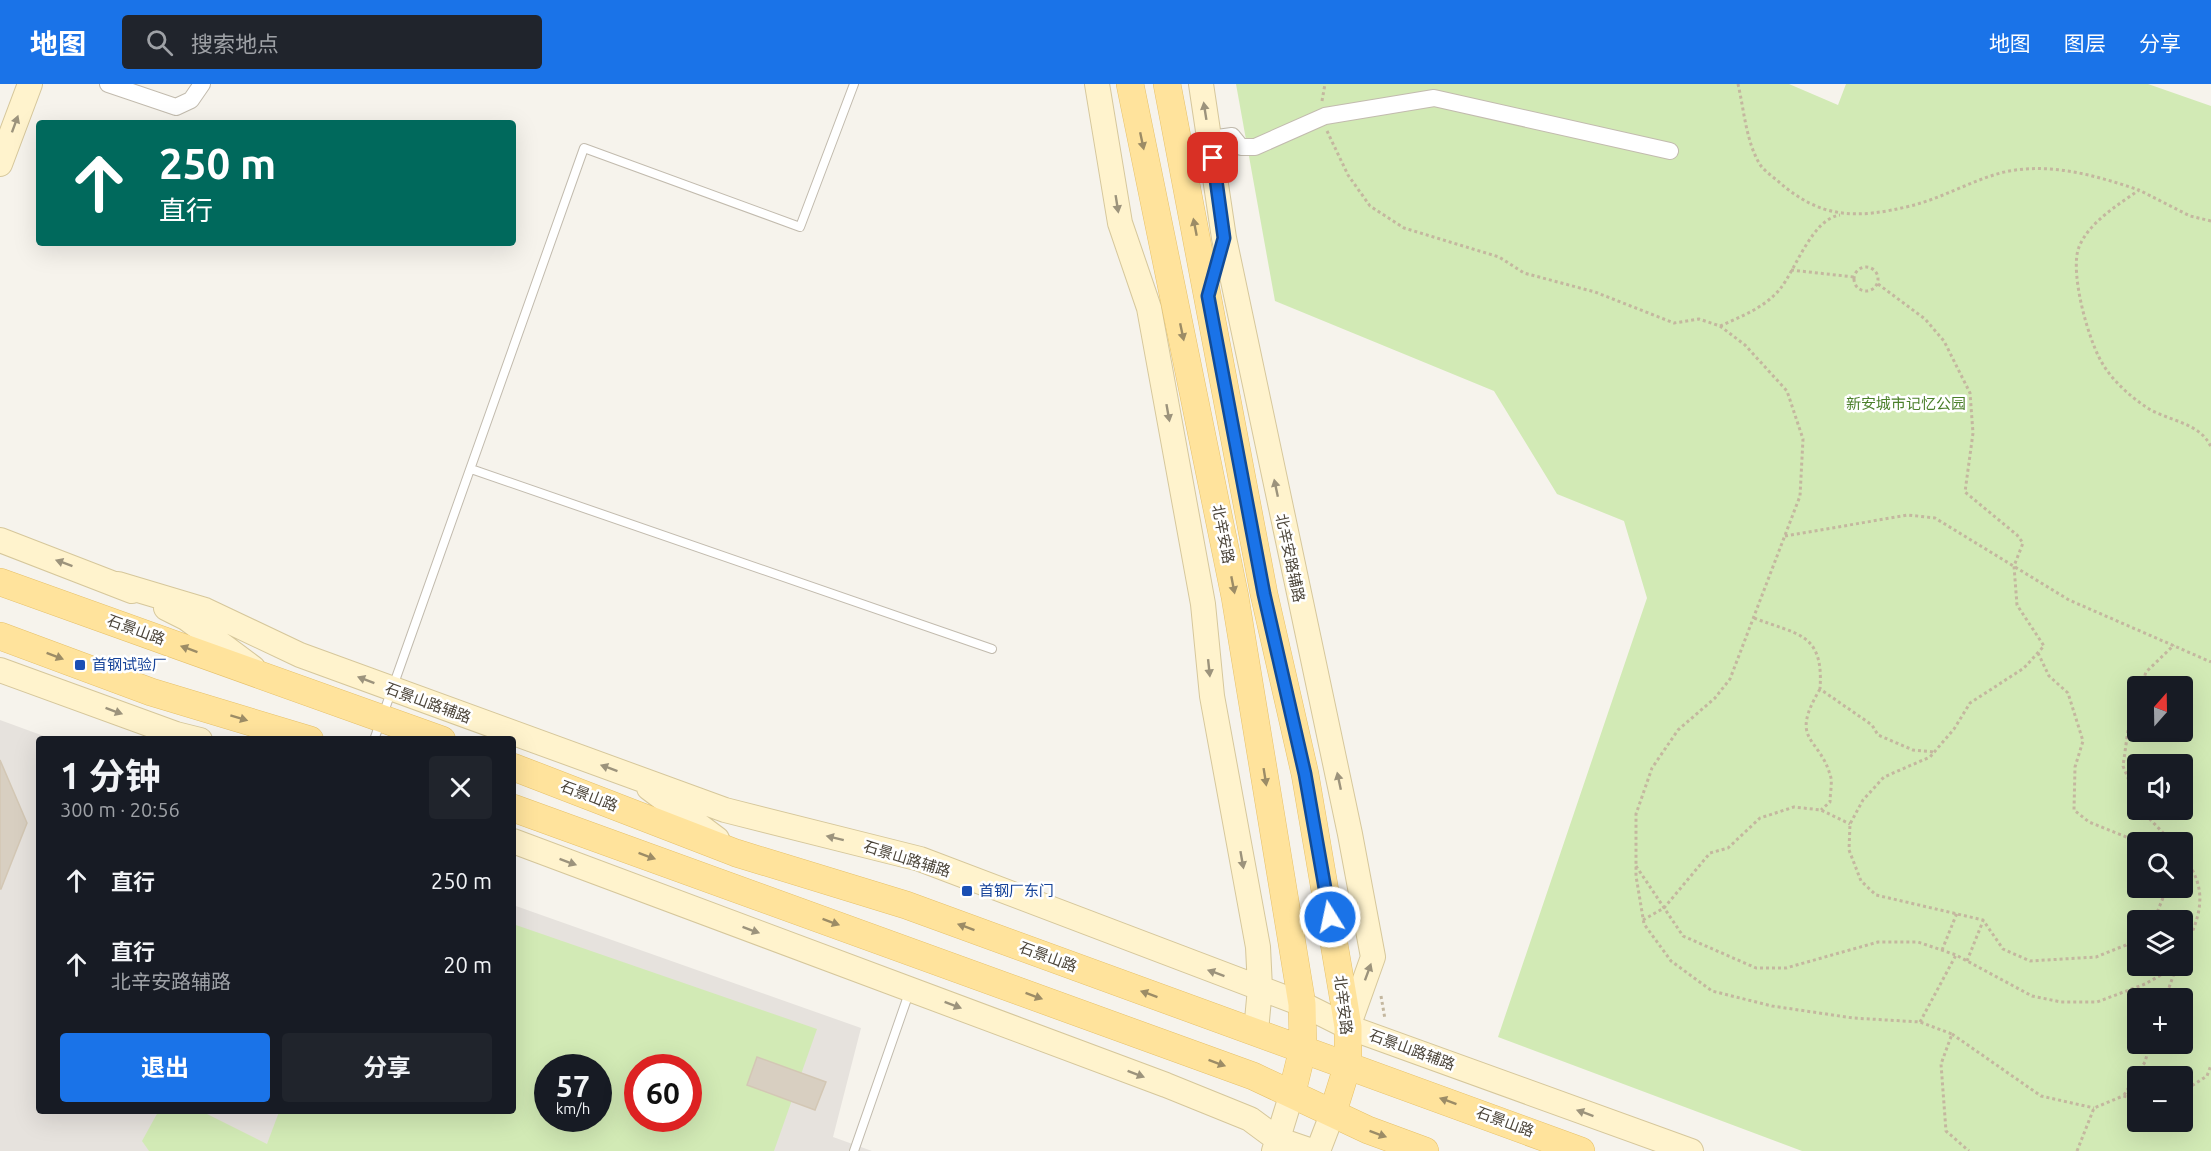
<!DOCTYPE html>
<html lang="zh">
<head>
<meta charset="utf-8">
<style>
	body { margin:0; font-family:Ubuntu,"Noto Sans SC",sans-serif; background:#20242c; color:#f1f3f6; height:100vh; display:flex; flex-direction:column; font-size:22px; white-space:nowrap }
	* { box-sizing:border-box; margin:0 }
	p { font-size:20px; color:#9ea1a6 }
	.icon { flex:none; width:33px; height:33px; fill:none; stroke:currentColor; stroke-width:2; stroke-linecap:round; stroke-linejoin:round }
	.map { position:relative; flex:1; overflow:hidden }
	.drawer { position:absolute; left:36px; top:652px; width:480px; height:378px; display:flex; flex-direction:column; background:#171b24; border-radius:6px; box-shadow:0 6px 24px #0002 }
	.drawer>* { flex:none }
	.hud { position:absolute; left:36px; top:36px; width:480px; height:126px; border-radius:6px; box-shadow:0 6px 24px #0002; background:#00695c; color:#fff; overflow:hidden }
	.needle { width:39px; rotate:20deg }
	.tools { position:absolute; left:2127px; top:592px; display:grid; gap:12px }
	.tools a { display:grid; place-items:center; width:66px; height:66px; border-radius:6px; background:#171b24; box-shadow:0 6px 24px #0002; font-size:30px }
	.speed { position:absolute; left:534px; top:970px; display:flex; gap:12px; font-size:30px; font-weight:700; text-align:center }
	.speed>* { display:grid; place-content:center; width:78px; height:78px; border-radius:50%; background:#171b24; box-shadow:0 6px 24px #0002; line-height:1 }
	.speed small { font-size:15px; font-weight:400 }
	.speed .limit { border:9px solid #d22; background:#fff; color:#111 }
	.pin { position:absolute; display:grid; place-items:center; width:51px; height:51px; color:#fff; margin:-26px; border-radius:12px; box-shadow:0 3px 9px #0006 }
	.me { position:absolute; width:66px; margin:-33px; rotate:350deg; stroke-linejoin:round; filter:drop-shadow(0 0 4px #0008) }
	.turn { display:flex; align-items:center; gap:21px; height:126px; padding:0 24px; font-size:27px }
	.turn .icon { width:78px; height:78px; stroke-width:2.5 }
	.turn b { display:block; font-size:42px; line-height:51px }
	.round { display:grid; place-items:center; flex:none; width:63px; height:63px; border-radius:6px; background:#20242c }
	.head { display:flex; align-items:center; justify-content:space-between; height:102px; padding:0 24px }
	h1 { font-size:36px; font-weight:700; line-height:45px }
	.action { display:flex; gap:12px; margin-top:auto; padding:12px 24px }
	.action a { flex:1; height:69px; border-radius:6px; background:#1a73e8; color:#fff; font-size:24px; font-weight:700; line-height:69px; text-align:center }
	.action a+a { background:#20242c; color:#f1f3f6 }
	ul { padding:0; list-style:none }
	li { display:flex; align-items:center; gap:18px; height:84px; padding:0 24px }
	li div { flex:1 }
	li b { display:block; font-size:22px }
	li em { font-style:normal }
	header { display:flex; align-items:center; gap:36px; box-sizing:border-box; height:84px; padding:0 30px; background:#1a73e8; color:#fff }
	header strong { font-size:28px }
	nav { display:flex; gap:33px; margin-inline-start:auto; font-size:21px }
	.search { width:420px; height:54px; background:#20242c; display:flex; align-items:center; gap:15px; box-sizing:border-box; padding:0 21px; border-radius:6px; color:#9ea1a6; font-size:22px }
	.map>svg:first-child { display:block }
	.industrial { fill:#e6e2dd; fill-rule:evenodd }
	.green { fill:#d2eab5; fill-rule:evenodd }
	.building { fill:#d8cfc1; stroke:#d3c7b4; stroke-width:1.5 }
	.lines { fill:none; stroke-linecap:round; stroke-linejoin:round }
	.lane-casing { stroke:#c2bbae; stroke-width:10 }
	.street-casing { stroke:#c2bbae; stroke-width:18 }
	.secondary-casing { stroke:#d6c79b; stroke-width:26 }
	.primary-casing { stroke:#e6c16a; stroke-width:28 }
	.path { stroke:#c4b79f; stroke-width:3; stroke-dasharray:3 3; stroke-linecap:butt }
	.lane { stroke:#fff; stroke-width:8 }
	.street { stroke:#fff; stroke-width:16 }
	.secondary { stroke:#fff3cd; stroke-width:24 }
	.primary { stroke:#ffe39c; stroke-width:27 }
	.oneway { fill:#9c937c }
	.oneway2 { fill:#9c8c66 }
	.route-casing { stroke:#114b97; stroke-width:15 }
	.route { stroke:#1a73e8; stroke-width:10 }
	.transit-dot { fill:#1a4fb4; stroke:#fff; stroke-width:2 }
	.labels { text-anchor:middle; stroke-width:5; stroke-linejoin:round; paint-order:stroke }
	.park-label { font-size:15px; fill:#4a7f2a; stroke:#fff }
	.street-label { font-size:15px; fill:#4b4439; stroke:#fff }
	.transit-label { font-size:15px; fill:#164399; stroke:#fff; text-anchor:start }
</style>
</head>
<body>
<header>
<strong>地图</strong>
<div class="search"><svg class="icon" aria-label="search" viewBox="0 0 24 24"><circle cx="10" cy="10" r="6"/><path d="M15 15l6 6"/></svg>搜索地点</div>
<nav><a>地图</a><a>图层</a><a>分享</a></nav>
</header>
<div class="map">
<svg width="2211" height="1067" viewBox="0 0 2211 1067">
	<rect width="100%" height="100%" fill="#f6f3ec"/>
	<path class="industrial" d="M0,636L52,655L39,656V1028H513V821L861,944L833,1053L872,1067H0ZM548,984H598V1035H548ZM638,984H688V1035H638Z"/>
	<path class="green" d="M1236,0H1789L1838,21L1846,0H2148L2211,22V1067H1802L1498,953L1647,514L1624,437L1557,410L1494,307L1275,217ZM2138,603H2182V648H2138ZM2138,681H2182V726H2138ZM2138,759H2182V804H2138ZM2138,837H2182V882H2138ZM2138,915H2182V960H2138ZM2138,993H2182V1038H2138Z
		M513,840L817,945L774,1067H149L142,1057L158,1028H203L267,1060L279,1028H513ZM548,984H598V1035H548ZM638,984H688V1035H638Z"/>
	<path class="building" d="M0,676L27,739L1,805H0Z
		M757,973L826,998L815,1026L747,1001Z"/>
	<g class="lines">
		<defs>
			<path id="lane" d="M471,385L992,565
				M374,656L584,64L800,143L854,0
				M854,1067L909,909"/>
			<path id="street" d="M108,0L176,23L191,16L202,0
				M1210,55L1232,52L1241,63H1255L1325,32L1434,14L1670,67"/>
			<path id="secondary" d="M1097,0L1120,139L1149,224L1203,520L1212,612L1258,863L1260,904L1256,947
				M1201,0L1224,154L1350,750L1373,873L1348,943
				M0,80L30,0
				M0,456L132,507
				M118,500L205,526L300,571L725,726L920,775L1302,920L1348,943L1691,1067
				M166,524L186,534L253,584
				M0,586L176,650L200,656
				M649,704L717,755
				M513,757L1166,1001L1250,1035L1277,1055L1312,1067
				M1274,1067L1292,1009
				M1318,1067L1333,1028"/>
			<path id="primary" d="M1130,0L1235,513L1302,920L1303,964L1292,1009
				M1167,0L1264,510L1305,690L1344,918L1348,943V980L1333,1028
				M0,498L442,656
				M0,552L151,608L310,656
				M513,683L736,769L906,821L1581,1067
				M513,724L1253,992L1368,1046L1425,1067"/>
		</defs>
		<use href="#lane" class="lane-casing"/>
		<use href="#street" class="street-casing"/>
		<use href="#secondary" class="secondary-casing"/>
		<use href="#primary" class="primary-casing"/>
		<path class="path" d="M1738,0C1744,26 1746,56 1759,79C1763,86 1772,92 1779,98C1821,135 1857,135 1910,122C1944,114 1975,94 2009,87C2054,79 2097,92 2139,106
			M1322,17L1325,0
			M1327,47L1348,91L1370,122L1404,144L1499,173L1524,189L1595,208L1674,239L1699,235L1720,242L1745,261L1787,307L1803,355L1800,412L1730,595L1715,614L1678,646L1652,684L1636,730V792L1644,840L1671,877L1712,907L1772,922L1853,934L1920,938L1952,950L1941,980L1946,1047L1969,1067
			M2211,137L2190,132L2139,106C2118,121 2089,138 2079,163C2069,188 2089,260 2104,282C2114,298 2130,312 2146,323C2167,337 2200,338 2211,363
			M1854 195a12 12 0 1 1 24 0a12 12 0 1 1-24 0Z
			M1791,186L1854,193
			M1878,200L1925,235L1944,257L1970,309L1973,349L1965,408L2017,451L2023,459L2014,482L2017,521L2044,562L2024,584L1970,619L1954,645L1930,673L1884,693L1863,716L1850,740L1849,766L1861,797L1876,811L1983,836L2003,865L2030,877L2096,873L2126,861L2138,850
			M1720,242C1742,232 1764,224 1780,205C1796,185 1812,135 1840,131
			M1785,452L1908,431L1935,434L2069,516L2211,578
			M1754,534C1797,551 1824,548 1820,605L1872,641L1878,651L1913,666L1934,668
			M2038,569L2049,592L2068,609L2083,657L2075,683L2074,726L2089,738L2141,759
			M2141,603L2146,588L2174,561
			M1820,605C1788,659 1820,651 1831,694C1832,701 1830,711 1830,718L1821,726
			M2138,612L2130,632L2123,682L2138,718
			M2141,726L2173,759
			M2182,771C2211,806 2200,834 2182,870
			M1636,782L1683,852L1756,884H1786L1878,858H1918L1956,871L2032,912L2061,918H2097L2145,900L2177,882
			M1643,836L1664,824L1710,769L1728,764L1760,734L1794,723L1821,726L1850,740
			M2150,837L2156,831L2167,804
			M1942,866L1957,829
			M1967,877L1983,837
			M1381,912L1385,935
			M2165,915L2176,884
			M1920,938L1956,871
			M1952,950L2041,1012L2094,1024
			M2182,1008L2207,992L2211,981
			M2124,1011L2145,978L2150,960
			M2077,1067L2094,1024L2123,1012L2138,1015"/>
		<use href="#lane" class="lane"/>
		<use href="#street" class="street"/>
		<use href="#secondary" class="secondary"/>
		<use href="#primary" class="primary"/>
	</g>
	<defs><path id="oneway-solid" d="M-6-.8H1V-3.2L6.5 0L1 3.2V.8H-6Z" transform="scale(1.5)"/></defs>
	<g class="oneway">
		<use href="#oneway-solid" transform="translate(1205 27) rotate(-99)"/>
		<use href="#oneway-solid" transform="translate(15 40) rotate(-70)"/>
		<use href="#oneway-solid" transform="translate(1117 120) rotate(81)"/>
		<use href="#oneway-solid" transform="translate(1168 329) rotate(80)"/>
		<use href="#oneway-solid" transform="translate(1276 404) rotate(-102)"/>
		<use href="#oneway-solid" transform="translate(64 479) rotate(-160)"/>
		<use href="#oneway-solid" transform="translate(1209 584) rotate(84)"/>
		<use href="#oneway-solid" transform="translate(366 596) rotate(-159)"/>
		<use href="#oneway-solid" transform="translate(114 627) rotate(20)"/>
		<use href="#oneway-solid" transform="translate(609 684) rotate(-160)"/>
		<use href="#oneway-solid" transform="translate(1339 697) rotate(-102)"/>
		<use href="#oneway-solid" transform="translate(835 754) rotate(-166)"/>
		<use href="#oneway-solid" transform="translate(1242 776) rotate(80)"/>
		<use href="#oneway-solid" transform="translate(568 778) rotate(20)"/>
		<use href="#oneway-solid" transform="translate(751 846) rotate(20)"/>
		<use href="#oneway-solid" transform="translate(1368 888) rotate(-70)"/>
		<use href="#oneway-solid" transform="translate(1216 889) rotate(-160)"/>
		<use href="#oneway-solid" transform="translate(953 921) rotate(21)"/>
		<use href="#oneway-solid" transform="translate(1136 990) rotate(21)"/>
		<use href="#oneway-solid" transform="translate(1585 1029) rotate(-160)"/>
	</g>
	<g class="oneway2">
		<use href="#oneway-solid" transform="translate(1142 57) rotate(78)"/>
		<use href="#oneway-solid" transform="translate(1195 143) rotate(-101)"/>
		<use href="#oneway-solid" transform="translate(1182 248) rotate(78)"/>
		<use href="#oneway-solid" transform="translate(1233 501) rotate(79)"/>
		<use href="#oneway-solid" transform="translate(189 565) rotate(-160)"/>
		<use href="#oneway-solid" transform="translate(55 572) rotate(21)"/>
		<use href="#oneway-solid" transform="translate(239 634) rotate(17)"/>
		<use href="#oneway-solid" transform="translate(1265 693) rotate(81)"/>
		<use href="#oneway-solid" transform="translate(647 772) rotate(20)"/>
		<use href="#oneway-solid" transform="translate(831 838) rotate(20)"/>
		<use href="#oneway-solid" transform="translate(966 843) rotate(-160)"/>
		<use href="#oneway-solid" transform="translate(1149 910) rotate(-160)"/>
		<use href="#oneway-solid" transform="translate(1034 912) rotate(20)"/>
		<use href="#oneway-solid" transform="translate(1217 979) rotate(20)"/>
		<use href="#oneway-solid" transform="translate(1448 1017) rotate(-160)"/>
		<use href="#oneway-solid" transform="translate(1378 1050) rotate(20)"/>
	</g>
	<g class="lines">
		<defs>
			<path id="route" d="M1213,74L1224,154L1208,212L1264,510L1305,690L1330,833"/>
		</defs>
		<use href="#route" class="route-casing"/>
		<use href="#route" class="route"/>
	</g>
	<g class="transit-dot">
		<rect x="74" y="575" width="12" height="12" rx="3"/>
		<rect x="961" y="801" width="12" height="12" rx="3"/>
	</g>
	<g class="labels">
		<g class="park-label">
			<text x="1906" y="325">新安城市记忆公园</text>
		</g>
		<g class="street-label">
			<text transform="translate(1223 450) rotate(79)" y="5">北辛安路</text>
			<text transform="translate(1290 474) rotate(78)" y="5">北辛安路辅路</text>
			<text transform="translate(136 546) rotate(20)" y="5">石景山路</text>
			<text transform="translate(428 619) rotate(20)" y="5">石景山路辅路</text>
			<text transform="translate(589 712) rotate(21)" y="5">石景山路</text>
			<text transform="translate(907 775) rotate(17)" y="5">石景山路辅路</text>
			<text transform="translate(1048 873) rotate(20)" y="5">石景山路</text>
			<text transform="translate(1343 921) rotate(83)" y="5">北辛安路</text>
			<text transform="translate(1412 966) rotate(20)" y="5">石景山路辅路</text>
			<text transform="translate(1505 1038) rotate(20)" y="5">石景山路</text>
		</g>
		<g class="transit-label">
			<text x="92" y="586">首钢试验厂</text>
			<text x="979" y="812">首钢厂东门</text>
		</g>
	</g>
</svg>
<div class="tools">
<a><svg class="needle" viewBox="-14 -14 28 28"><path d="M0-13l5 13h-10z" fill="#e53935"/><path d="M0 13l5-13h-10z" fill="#9ea1a6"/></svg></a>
<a><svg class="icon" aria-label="sound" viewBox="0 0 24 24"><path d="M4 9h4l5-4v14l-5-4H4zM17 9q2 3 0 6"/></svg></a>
<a><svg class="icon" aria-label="search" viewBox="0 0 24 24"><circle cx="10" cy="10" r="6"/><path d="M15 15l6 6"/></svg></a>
<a><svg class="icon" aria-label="layers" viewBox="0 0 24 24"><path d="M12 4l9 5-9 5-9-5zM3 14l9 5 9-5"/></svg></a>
<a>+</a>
<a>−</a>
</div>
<div class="speed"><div>57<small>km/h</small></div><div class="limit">60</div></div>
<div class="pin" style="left:1213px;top:74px;background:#d93025"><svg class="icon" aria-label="arrive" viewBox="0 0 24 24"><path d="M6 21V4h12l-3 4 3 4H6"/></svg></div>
<svg class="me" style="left:1330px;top:833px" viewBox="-20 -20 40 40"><circle r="17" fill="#1a73e8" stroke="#fff" stroke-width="3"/><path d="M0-11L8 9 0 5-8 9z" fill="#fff"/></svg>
<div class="hud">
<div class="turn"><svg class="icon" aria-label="ahead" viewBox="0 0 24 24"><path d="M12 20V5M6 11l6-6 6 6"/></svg><div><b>250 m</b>直行</div></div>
</div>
<section class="drawer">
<div class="head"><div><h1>1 分钟</h1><p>300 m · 20:56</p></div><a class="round"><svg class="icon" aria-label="close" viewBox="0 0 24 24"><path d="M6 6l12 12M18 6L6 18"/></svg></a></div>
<ul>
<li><svg class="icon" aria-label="ahead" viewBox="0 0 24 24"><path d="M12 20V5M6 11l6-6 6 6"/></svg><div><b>直行</b></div><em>250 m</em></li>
<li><svg class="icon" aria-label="ahead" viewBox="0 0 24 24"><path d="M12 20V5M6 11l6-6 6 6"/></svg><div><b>直行</b><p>北辛安路辅路</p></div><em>20 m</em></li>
</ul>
<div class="action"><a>退出</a><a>分享</a></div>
</section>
</div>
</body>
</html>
